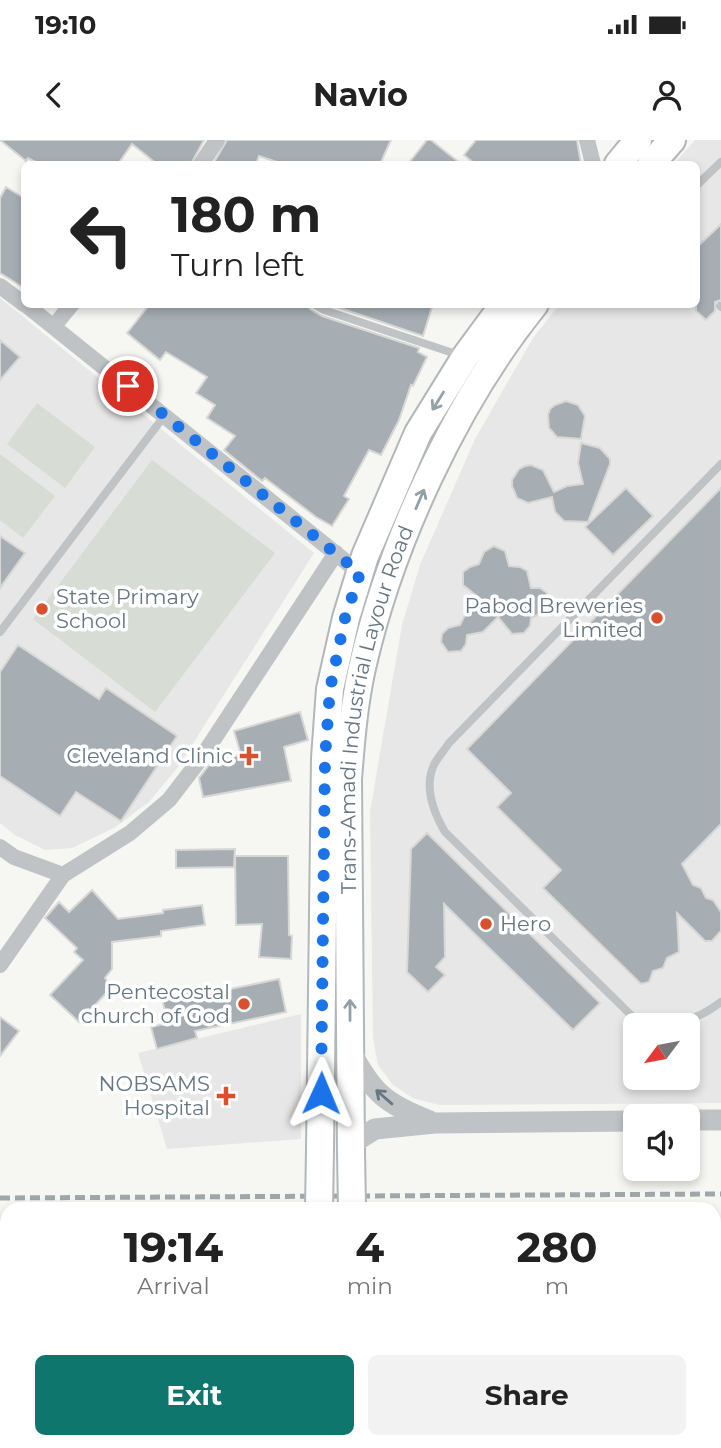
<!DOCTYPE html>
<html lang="en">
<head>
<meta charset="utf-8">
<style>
	body { margin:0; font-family:Montserrat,sans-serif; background:#f2f2f2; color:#222; height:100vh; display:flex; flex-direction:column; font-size:26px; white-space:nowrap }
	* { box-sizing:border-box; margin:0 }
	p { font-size:23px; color:#767676 }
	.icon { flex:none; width:38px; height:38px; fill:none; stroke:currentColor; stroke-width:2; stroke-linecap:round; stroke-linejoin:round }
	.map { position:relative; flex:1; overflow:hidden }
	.details { position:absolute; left:0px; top:1062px; width:721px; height:247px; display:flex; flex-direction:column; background:#fff; border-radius:21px 21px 0 0; box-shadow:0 4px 10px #0003 }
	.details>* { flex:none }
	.guide { position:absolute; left:21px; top:21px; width:679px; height:147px; border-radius:10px; box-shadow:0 4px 10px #0003; background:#fff; color:#222; overflow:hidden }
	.needle { width:46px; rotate:238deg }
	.tools { position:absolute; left:623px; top:873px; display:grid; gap:14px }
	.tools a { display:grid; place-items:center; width:77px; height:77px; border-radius:10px; background:#fff; box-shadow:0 4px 10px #0003; font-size:35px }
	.pin { position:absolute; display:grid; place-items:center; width:60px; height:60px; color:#fff; margin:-30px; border:4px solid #fff; border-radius:50%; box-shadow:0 2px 7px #0007 }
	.me { position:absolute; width:77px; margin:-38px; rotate:1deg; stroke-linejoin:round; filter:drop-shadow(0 0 5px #0008) }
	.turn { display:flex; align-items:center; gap:24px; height:147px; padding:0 35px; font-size:32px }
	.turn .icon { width:91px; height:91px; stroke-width:2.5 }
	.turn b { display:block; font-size:49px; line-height:60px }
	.eta { display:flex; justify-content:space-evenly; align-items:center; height:119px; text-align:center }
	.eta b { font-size:42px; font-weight:700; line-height:49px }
	.primary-button { display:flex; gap:14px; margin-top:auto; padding:14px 35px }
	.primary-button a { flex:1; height:80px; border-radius:10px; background:#0f766e; color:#fff; font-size:28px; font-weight:700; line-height:80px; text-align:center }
	.primary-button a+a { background:#f2f2f2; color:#222 }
	.status { display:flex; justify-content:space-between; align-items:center; height:49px; padding:0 35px; background:#fff; direction:ltr }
	.status svg { height:19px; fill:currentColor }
	header { display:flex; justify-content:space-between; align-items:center; height:91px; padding:0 35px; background:#fff; font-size:32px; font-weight:700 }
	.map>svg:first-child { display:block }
	.built { fill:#e6e7e6; fill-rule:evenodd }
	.pitch { fill:#d7dcd4 }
	.building { fill:#a6aeb3; stroke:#d7d7d5; stroke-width:2 }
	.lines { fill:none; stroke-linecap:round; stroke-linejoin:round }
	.primary-casing { stroke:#b2b7ba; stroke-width:30 }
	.service { stroke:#bfc3c6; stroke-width:8 }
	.minor { stroke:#bfc3c6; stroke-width:16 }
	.tertiary { stroke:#bfc3c6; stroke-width:21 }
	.primary { stroke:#fff; stroke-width:26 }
	.rail { stroke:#a0a7ab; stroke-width:5; stroke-dasharray:10 5; stroke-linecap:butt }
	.primary-bridge-casing { stroke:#b2b7ba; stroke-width:30; stroke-linecap:butt }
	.primary-bridge { stroke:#fff; stroke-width:26 }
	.oneway { stroke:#94a0a8 }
	.oneway2 { stroke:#667782 }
	.route { stroke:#1a73e8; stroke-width:12; stroke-dasharray:0 21.6 }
	.poi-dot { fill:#da502e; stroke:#fff; stroke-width:2.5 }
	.labels { text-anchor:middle; stroke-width:7; stroke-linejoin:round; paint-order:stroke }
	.poi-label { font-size:21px; fill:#667782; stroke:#fff; text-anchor:end }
	.street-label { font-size:21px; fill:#667782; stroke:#fff }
</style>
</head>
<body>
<div class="status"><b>19:10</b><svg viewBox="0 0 49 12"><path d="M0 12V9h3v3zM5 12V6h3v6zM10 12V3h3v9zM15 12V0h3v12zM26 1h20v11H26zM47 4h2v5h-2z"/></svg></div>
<header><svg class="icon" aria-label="back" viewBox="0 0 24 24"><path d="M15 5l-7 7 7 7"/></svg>Navio<svg class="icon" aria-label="person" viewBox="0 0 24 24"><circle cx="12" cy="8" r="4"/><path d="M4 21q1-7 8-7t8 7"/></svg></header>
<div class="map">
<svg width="721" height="1308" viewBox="0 0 721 1308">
	<rect width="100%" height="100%" fill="#f6f6f3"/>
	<path class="built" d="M695,0H721V963L439,965L413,958L393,945L378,925L373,897L370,672L402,485L420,425L475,299L533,198L559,165L696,164V24H674ZM635,886H688V938H635Z
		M0,158L314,413L178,627L149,662L114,688L72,708L45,710L15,695L0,683Z
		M301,874V999L167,1009L138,913Z
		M714,1103H721V1308H554L556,1302H714Z"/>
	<path class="pitch" d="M37,263L95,307L65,348L7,304Z
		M0,314L55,356L23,398L0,380Z
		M152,320L275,413L155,572L33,479Z"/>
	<path class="building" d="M0,0H204L191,24H157L132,4L118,24H39L28,18L26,21Z
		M227,0H391L380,24H283L259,16L256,24H213Z
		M427,0H431L461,24H408Z
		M476,0H577L581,24H475L464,15Z
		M6,47L24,58V148L0,133V58Z
		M721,84V160L715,162V171L706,180L696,171V108Z
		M150,164H308L310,169L322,176L419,208L418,212L427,217L413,246L411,245L399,280L381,315L369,310L344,356L349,359L332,386L316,377L265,338L262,341L224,310L235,296L207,278L215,265L196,253L207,237L166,212L160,220L127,193Z
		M328,164H433L423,196Z
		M0,200L20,217L0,240Z
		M566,261L578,265L585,276L581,299L557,297L549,288L548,275L550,269L555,265Z
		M581,303L600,308L610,319V324L588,382L564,381L555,372L552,357L528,363L517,358L512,346V340L519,329L525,326L531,325L543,330L554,352L567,346L583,344L578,323Z
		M626,348L653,376L613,415L585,387Z
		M721,348V684L682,724L693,745L701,748L706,758L713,760L721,772V791L712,801H705L677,773L679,812L667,818L663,828L653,831L649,842L641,844L543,748L561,730L497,667L511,653L467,609Z
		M0,396L25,413L0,448Z
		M494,406L505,411L509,426L520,427L527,431L531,448H540L547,453L550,465L544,472L531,478L530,486L524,493L512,494L498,477L483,492L467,495L466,504L461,511L448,512L441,502L442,494L448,488L460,485L467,471L482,460L463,445V432L470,427L479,424L484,412Z
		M18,505L99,559L106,548L177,596L121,681L76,652L60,676L0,636V532Z
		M300,572L308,600L284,607L291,641L203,657L199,638L212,621L241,615L234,591Z
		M427,693L600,863L573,890L444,764L445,817L436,827L445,835L428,852L407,832L411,709Z
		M235,709L234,727L176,728V710Z
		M235,716H288L289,795L292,796L291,819L259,817L262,784L236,785Z
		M92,750L118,779L163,773V770L202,765L205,785L161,791V796L112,802V829L105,838L112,847L79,882L50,855L83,820L74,812L77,808L45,778L59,762L69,772Z
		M279,839L286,872L195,891L197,898L157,909L151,887L168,883L162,859L189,851L191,857Z
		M0,877L19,891L0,916Z"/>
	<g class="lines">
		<defs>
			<g id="primary">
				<path d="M618,24L638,0"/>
				<path d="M651,24L672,0"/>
				<path d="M320,1009L325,618L330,549L346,478L365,416L418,293L465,217L504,164"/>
				<path id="s1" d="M351,1012L348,639C351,601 354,564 362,528C390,405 455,263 535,164"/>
				<path d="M315,1308L316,1302"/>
				<path d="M347,1308V1302"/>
			</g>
		</defs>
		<use href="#primary" class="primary-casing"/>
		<path class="service" d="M696,46L721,22
			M314,164L324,170L462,216
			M720,166L721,167
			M721,324L449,603C444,611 436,619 433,627C424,649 434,673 445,692L637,881C667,890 696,881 721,862
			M0,492L165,275
			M714,1221L721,1215
			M695,1302L699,1308
			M614,1308L620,1302"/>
		<path class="minor" d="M587,0L593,24
			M201,24L217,0
			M0,146L24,164
			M25,164L360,433
			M54,186L72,164
			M0,707L14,717L63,735
			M0,825L63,735L130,693L169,660L202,617L336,413"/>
		<path class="tertiary" d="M350,910C372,952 385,964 430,981
			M688,980H721
			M351,1004L375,989L435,983L635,981"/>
		<use href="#primary" class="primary"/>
		<path class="rail" d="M0,1058L721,1054"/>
		<defs>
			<path id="primary-bridge" d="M351,1012L352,1069
				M319,1069L320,1009"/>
		</defs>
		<use href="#primary-bridge" class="primary-bridge-casing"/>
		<use href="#primary-bridge" class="primary-bridge"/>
	</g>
	<defs><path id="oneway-shaft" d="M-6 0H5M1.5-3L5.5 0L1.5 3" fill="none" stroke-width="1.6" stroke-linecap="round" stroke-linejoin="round" transform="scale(1.75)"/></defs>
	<g class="oneway">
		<use href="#oneway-shaft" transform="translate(438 261) rotate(122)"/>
		<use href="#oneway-shaft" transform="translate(420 359) rotate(-67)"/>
		<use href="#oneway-shaft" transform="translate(350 870) rotate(-90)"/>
	</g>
	<use class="oneway2" href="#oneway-shaft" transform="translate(384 957) rotate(-139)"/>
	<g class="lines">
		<path class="route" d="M128,246L360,433L345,478L330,549L325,618L321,953"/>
	</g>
	<g class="poi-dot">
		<circle cx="42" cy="469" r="7"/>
		<circle cx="657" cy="478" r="7"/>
		<path d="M245.5 605.5h7v7h7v7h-7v7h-7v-7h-7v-7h7z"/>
		<circle cx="486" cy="784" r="7"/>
		<circle cx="244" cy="864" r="7"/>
		<path d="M222.5 945.5h7v7h7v7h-7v7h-7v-7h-7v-7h7z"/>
	</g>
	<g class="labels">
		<g class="poi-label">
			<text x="56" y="464" text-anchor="start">State Primary<tspan x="56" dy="24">School</tspan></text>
			<text x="643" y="473">Pabod Breweries<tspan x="643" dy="24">Limited</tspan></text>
			<text x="233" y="623">Cleveland Clinic</text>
			<text x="500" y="791" text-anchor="start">Hero</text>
			<text x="230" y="859">Pentecostal<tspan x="230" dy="24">church of God</tspan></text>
			<text x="210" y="951">NOBSAMS<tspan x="210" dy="24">Hospital</tspan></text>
		</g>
		<g class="street-label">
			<text dy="7" stroke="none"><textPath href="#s1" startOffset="446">Trans-Amadi Industrial Layour Road</textPath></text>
		</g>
	</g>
</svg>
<div class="tools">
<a><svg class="needle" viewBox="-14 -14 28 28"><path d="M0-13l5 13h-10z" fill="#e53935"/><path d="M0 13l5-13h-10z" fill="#767676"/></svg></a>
<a><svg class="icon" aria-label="sound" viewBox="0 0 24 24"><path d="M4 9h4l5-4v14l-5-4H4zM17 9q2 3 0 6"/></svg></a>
</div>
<div class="pin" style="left:128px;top:246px;background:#d93025"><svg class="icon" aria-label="arrive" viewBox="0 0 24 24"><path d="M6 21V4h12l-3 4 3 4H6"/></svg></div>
<svg class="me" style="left:321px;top:953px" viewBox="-20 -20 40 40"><path d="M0-17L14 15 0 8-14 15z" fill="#1a73e8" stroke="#fff" stroke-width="4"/></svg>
<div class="guide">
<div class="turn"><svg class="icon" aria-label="left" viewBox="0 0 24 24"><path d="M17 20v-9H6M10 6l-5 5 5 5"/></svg><div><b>180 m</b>Turn left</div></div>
</div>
<section class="details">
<div class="eta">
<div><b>19:14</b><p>Arrival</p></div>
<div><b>4</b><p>min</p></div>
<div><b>280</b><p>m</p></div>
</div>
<div class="primary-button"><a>Exit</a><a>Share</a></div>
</section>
</div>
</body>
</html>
